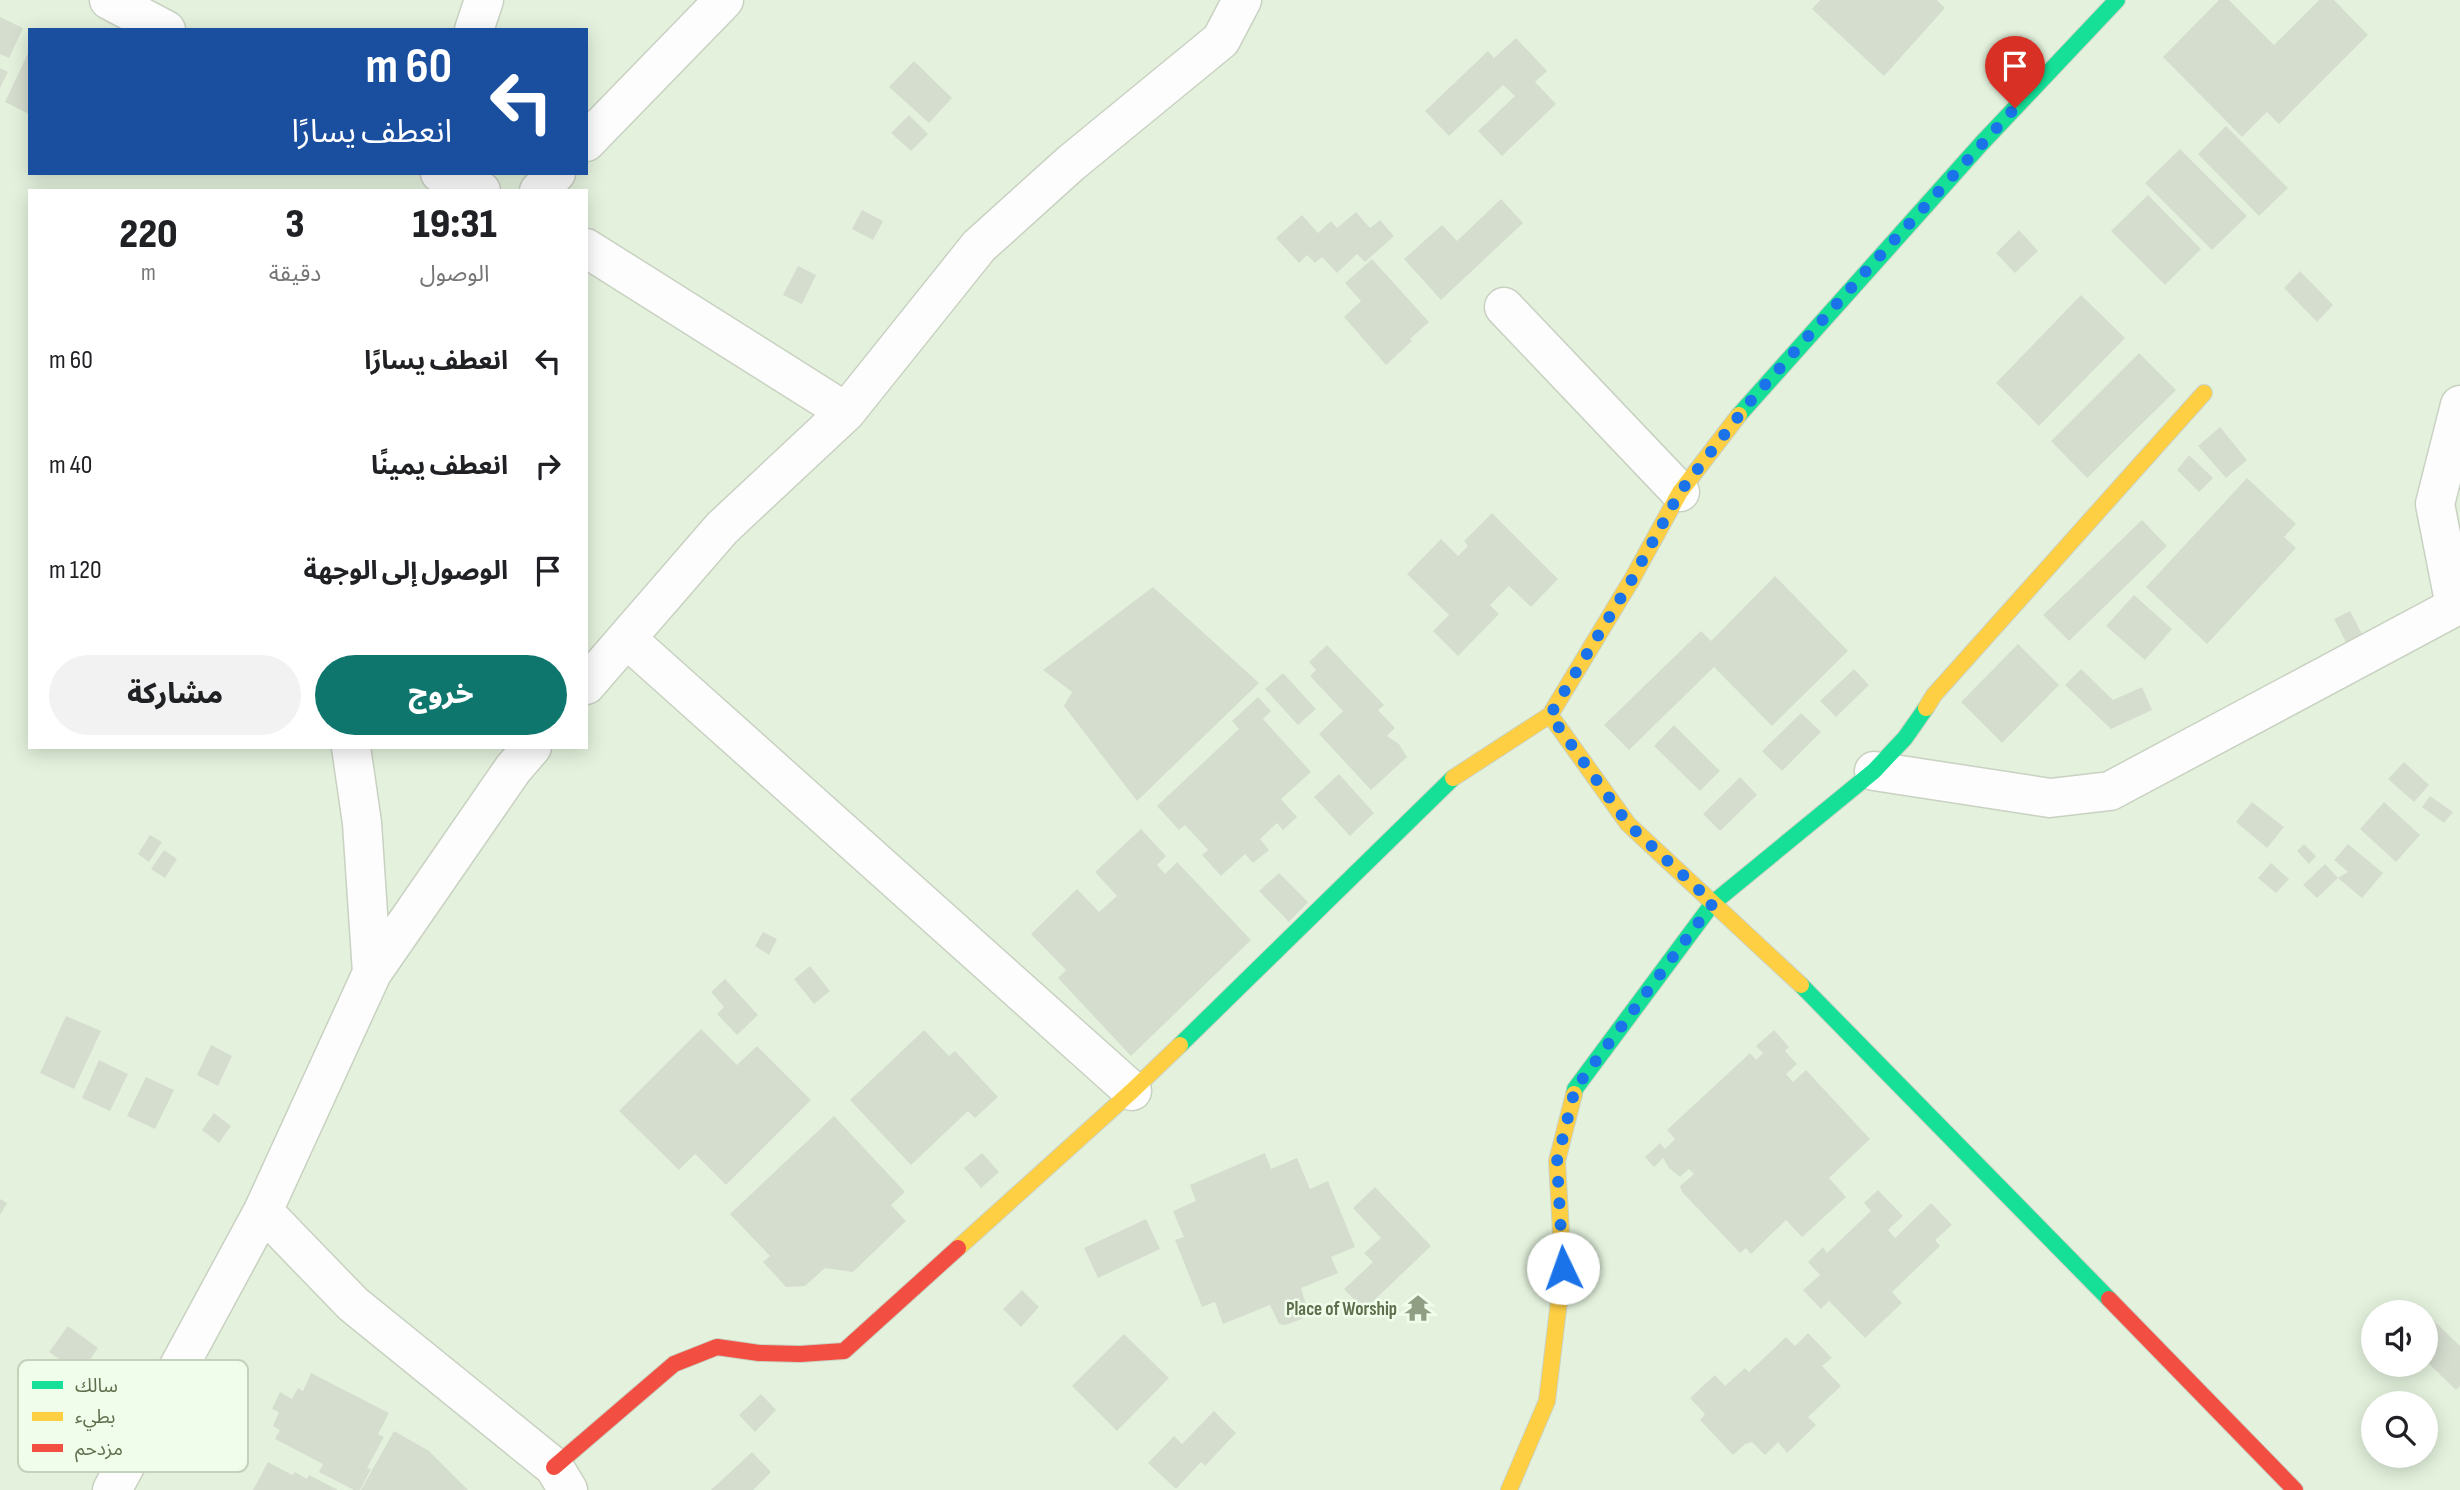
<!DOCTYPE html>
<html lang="ar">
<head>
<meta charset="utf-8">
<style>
	body { margin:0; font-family:"Sofia Sans Condensed","Noto Sans Arabic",sans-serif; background:#f2f2f2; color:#202124; direction:rtl; height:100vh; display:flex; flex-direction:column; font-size:26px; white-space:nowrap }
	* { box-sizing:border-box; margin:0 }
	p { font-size:23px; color:#757577 }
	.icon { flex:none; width:38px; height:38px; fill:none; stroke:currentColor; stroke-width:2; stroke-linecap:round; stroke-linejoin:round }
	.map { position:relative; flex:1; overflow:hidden; direction:ltr }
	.sheet { position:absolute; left:28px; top:189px; width:560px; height:560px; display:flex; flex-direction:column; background:#fff; border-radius:0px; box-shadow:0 4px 18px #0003; direction:rtl }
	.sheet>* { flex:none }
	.hud { position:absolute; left:28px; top:28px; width:560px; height:147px; border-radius:0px; box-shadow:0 4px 18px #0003; direction:rtl; background:#1a4fa0; color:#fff; overflow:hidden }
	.tools { position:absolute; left:2361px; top:1300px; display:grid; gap:14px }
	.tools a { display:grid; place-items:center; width:77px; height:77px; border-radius:50%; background:#fff; box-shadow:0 4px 18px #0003; font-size:35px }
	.pin { position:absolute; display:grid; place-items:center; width:60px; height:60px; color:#fff; margin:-72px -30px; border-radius:50% 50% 50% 0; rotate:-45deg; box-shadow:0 0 7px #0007 }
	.pin .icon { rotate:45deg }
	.me { position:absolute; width:77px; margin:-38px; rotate:357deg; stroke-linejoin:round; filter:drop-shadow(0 0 5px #0008) }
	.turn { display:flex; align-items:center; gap:24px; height:147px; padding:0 21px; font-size:32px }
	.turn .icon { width:91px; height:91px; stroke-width:2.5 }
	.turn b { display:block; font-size:49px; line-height:60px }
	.eta { display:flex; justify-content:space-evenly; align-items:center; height:119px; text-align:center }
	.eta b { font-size:42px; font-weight:800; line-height:49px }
	.button { display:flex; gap:14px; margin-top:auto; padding:14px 21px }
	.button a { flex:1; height:80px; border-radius:42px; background:#0f766e; color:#fff; font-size:28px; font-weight:800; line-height:80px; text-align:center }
	.button a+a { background:#f2f2f2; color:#202124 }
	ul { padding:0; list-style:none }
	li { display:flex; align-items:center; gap:21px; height:105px; padding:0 21px }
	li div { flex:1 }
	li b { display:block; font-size:26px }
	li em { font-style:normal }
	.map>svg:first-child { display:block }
	.residential { fill:#e4f2dd; fill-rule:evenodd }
	.building { fill:#d5ddcf }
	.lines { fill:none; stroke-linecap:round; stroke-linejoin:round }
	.street-casing { stroke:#c9d1c2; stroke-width:41 }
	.fast-casing { stroke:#cad2c3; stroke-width:18 }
	.slow-casing { stroke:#cad2c3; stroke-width:18 }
	.jam-casing { stroke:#cad2c3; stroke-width:18 }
	.street { stroke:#fcfdfc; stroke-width:38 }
	.fast { stroke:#16e098; stroke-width:16 }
	.slow { stroke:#ffcf43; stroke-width:16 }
	.jam { stroke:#f24e42; stroke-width:16 }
	.route { stroke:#1a73e8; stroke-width:12; stroke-dasharray:0 21.6 }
	.labels { text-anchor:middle; stroke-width:5; stroke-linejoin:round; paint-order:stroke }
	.poi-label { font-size:19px; font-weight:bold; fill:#5f6f4d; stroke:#f0fdea; text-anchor:end }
	.key { fill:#f0fdea; stroke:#c4d2bb; stroke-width:2 }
	.key-label { font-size:19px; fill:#5f6f4d }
</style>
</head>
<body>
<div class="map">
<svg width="2460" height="1490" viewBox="0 0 2460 1490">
	<rect width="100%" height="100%" fill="#ecf4e9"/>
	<path class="residential" d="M0,0H2460V1490H0ZM30,30H586V173H30ZM30,191H586V747H30ZM2373,1312H2426V1365H2373ZM2373,1404H2426V1456H2373Z"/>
	<path class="building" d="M1820,0H1937L1945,8L1884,76L1812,9Z
		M2219,0H2229L2274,45L2319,0H2334L2368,35L2279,124L2267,112L2242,137L2163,57Z
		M0,17L23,28L9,58L0,54Z
		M1516,38L1547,71L1535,82L1556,104L1502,156L1478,131L1515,96L1503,85L1449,136L1425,111L1488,51L1494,58Z
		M30,49V112L29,114L5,102Z
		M914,61L952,98L929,123L889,87Z
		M0,68L8,72L0,88Z
		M909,115L928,134L911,151L891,133Z
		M2226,126L2288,188L2259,216L2198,154Z
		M2180,149L2247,216L2212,250L2145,183Z
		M2148,195L2201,249L2165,285L2111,231Z
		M1501,199L1523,223L1441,300L1404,259L1442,225L1457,241Z
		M862,210L883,221L873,240L852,229Z
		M1356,212L1370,228L1380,220L1394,236L1365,262L1357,254L1337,273L1322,257L1315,263L1307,255L1299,263L1276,238L1302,215L1318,233L1331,221L1337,228Z
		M2019,230L2038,251L2015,273L1996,253Z
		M1372,259L1429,322L1410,339L1412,341L1386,365L1344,317L1361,301L1345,283Z
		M798,266L816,275L802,304L783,295Z
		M2300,271L2333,305L2317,322L2284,288Z
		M2081,295L2125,338L2039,426L1996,383Z
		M2139,353L2176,390L2087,478L2051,441Z
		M2220,427L2247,460L2226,478L2198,446Z
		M2189,455L2213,478L2199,492L2177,470Z
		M2247,478L2296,524L2284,537L2296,548L2207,644L2146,587Z
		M1492,513L1558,579L1531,607L1509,586L1490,605L1499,614L1458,656L1433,631L1449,615L1407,574L1441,539L1458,556L1468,546L1464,541Z
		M2142,520L2167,546L2069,641L2043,615Z
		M1775,576L1848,651L1772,726L1714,667L1629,750L1604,725L1701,631L1711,641Z
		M1153,587L1259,683L1137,801L1064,706L1072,692L1043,670Z
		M2134,595L2172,629L2145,660L2106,626Z
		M2350,611L2363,636L2347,644L2334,619Z
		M2018,644L2059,685L2002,743L1961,702Z
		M1327,645L1384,705L1378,710L1395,728L1387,736L1399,744L1407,757L1371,790L1319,734L1343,711L1310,676L1316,670L1309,662Z
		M1854,669L1869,685L1836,717L1820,701Z
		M2081,669L2113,700L2142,687L2152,710L2111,729L2065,685Z
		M1283,673L1316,709L1298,725L1265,689Z
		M1258,697L1271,711L1263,719L1311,772L1281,799L1297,817L1283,830L1277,823L1260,839L1269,850L1253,863L1245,854L1221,876L1202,855L1208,850L1185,825L1179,830L1157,806L1239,729L1232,721Z
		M1801,713L1821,732L1782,771L1762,751Z
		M1674,725L1720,771L1700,791L1654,746Z
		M2404,762L2429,785L2414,802L2388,779Z
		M1339,774L1374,813L1350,836L1314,797Z
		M1740,777L1757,795L1720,831L1703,814Z
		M2430,796L2453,812L2444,823L2422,807Z
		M2252,802L2284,827L2267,848L2236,822Z
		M2384,802L2420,835L2396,862L2360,829Z
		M1141,829L1166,856L1157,865L1165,874L1177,862L1251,940L1131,1056L1058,978L1066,970L1031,934L1077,889L1099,912L1117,896L1095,872Z
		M150,835L162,842L149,862L138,854Z
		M2304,844L2316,856L2309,864L2297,851Z
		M2348,844L2383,873L2362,898L2338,878L2317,898L2303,885L2325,864L2338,878L2348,872L2334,860Z
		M164,850L177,859L165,878L151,869Z
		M2271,863L2289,879L2276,893L2258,878Z
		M1279,873L1308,902L1289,922L1259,891Z
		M763,932L777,939L769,955L755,946Z
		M810,966L830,991L814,1004L794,979Z
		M725,979L758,1015L737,1035L717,1014L724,1007L711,992Z
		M66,1016L101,1031L74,1089L40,1073Z
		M701,1029L737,1065L757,1046L811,1100L726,1185L695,1154L679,1170L619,1111Z
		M924,1030L949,1056L955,1051L998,1097L975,1118L968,1111L911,1165L850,1100Z
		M1774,1030L1789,1047L1785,1051L1797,1064L1786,1074L1793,1082L1806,1070L1870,1139L1829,1178L1846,1197L1802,1237L1786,1220L1751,1254L1746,1248L1740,1253L1682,1192L1680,1186L1694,1174L1689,1169L1680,1177L1669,1168L1663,1158L1654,1167L1645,1157L1660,1143L1665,1149L1675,1139L1667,1130L1750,1053L1756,1060L1763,1053L1756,1046Z
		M211,1045L232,1056L218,1086L197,1075Z
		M99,1060L128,1074L110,1111L82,1098Z
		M146,1077L174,1090L155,1129L127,1116Z
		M214,1113L231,1126L219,1143L202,1130Z
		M834,1116L905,1192L891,1205L906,1221L853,1272L825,1268L805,1286L786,1287L763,1262L770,1256L730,1214Z
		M982,1153L999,1172L981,1188L964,1168Z
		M1265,1153L1271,1169L1297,1158L1310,1189L1328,1181L1355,1247L1331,1257L1338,1273L1301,1288L1307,1308L1302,1319L1285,1325L1279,1324L1270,1305L1223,1324L1215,1302L1202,1307L1175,1240L1184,1237L1173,1211L1196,1201L1190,1185Z
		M1375,1187L1431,1246L1364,1310L1344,1289L1373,1262L1364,1253L1381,1238L1353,1208Z
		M1878,1190L1903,1216L1888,1230L1895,1238L1931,1203L1952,1225L1935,1240L1940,1246L1892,1292L1902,1303L1865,1338L1829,1301L1821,1309L1803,1290L1820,1275L1808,1262L1823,1247L1827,1253L1871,1211L1864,1203Z
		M0,1199L7,1203L0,1215Z
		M1146,1219L1160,1249L1098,1278L1084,1248Z
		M1022,1290L1039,1307L1021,1327L1003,1309Z
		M2431,1318L2460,1346V1386L2456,1390L2426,1361V1324Z
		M68,1326L98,1348L80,1374L49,1352Z
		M1808,1333L1832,1358L1822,1366L1841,1386L1808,1417L1816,1425L1787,1453L1778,1442L1765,1455L1752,1442L1745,1444L1733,1455L1700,1420L1705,1414L1690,1398L1715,1375L1725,1386L1745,1368L1749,1372L1786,1337L1795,1346Z
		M1124,1334L1169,1378L1117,1431L1072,1386Z
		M311,1373L389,1413L378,1434L384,1437L367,1468L371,1469L360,1490H354L319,1472L323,1464L275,1439L280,1430L273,1426L279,1412L272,1409L280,1392L292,1399L298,1388L303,1391Z
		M761,1394L776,1410L755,1432L739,1415Z
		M1214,1411L1236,1433L1205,1466L1201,1462L1176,1489L1148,1463L1174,1436L1182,1444Z
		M394,1431L429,1451L468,1490H361Z
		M752,1452L771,1472L753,1490H711Z
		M268,1462L292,1475L295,1472L307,1479L309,1475L338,1490H253Z"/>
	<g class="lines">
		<defs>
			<path id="street" d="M109,0L166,30
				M474,30L484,0
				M586,142L724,0
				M440,173L481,191
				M539,191L556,173
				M586,248L846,412
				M1504,307L1680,492
				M2455,606L2435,504L2460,405
				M627,639L1132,1091
				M586,685L722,528L846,412L979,246L1071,163L1221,40L1242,0
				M351,747L362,823L372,973
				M1874,771L2050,798L2110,791L2460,604
				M263,1211L353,1304L554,1467L568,1490
				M112,1490L263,1211L372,973L513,769L532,747"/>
			<path id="fast" d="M1739,415L1981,144L2117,0
				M1801,985L2109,1299
				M1180,1045L1453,778
				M1574,1094L1575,1089L1713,903L1874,771L1905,738L1926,708"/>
			<path id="slow" d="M1926,708L1934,695L2204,393
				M1550,715L1628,824L1801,985
				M1453,778L1550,715L1631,581L1680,492L1739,415
				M958,1248L1132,1091L1180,1045
				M1509,1490L1547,1401L1563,1268L1557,1161L1574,1094"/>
			<path id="jam" d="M2109,1299L2295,1490
				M554,1467L674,1364L717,1347L759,1353L800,1354L844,1351L958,1248"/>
		</defs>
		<use href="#street" class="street-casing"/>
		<use href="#fast" class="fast-casing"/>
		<use href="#slow" class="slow-casing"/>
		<use href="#jam" class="jam-casing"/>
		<use href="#street" class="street"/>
		<use href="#fast" class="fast"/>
		<use href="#slow" class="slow"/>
		<use href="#jam" class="jam"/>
	</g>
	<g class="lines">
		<path class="route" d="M1563,1268L1557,1161L1575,1089L1713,903L1628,824L1550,715L1631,581L1680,492L1748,404L1866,271L2015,108"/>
	</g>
	<defs>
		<symbol id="temple-bare" viewBox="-9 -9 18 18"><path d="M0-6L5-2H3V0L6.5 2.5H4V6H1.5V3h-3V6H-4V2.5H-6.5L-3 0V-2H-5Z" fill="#909e84" stroke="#f0fdea" stroke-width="2.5" paint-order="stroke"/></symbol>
	</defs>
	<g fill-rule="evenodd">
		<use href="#temple-bare" x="1399" y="1289" width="38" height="38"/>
	</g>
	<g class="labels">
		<g class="poi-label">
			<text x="1397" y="1315">Place of Worship</text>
		</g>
	</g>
	<rect x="18" y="1360" width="230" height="112" rx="10" class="key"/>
	<rect x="32" y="1381" width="31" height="8" fill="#16e098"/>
	<rect x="32" y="1412" width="31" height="9" fill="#ffcf43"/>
	<rect x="32" y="1444" width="31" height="8" fill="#f24e42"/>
	<g class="key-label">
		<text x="75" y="1392">سالك</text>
		<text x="75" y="1423">بطيء</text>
		<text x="75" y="1455">مزدحم</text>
	</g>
</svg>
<div class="tools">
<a><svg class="icon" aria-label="sound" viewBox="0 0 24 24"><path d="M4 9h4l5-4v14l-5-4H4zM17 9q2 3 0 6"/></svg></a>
<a><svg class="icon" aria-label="search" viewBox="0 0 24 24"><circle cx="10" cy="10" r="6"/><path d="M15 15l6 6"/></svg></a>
</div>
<div class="pin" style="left:2015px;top:108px;background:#d93025"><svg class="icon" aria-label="arrive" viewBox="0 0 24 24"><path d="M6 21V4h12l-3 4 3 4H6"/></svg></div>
<svg class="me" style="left:1563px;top:1268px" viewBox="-20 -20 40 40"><circle r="19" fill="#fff"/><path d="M0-13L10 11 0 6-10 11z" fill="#1a73e8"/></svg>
<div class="hud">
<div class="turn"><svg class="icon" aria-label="left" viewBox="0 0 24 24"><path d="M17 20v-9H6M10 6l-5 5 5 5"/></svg><div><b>60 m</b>انعطف يسارًا</div></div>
</div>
<section class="sheet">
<div class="eta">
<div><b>19:31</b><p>الوصول</p></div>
<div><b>3</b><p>دقيقة</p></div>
<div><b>220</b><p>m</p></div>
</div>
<ul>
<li><svg class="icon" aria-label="left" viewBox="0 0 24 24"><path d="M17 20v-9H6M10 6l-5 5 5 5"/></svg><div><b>انعطف يسارًا</b></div><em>60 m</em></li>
<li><svg class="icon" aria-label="right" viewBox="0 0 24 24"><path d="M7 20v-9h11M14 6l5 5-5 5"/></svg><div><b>انعطف يمينًا</b></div><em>40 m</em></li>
<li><svg class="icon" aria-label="arrive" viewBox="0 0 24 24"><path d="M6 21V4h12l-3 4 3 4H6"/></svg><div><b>الوصول إلى الوجهة</b></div><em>120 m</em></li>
</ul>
<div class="button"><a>خروج</a><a>مشاركة</a></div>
</section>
</div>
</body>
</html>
